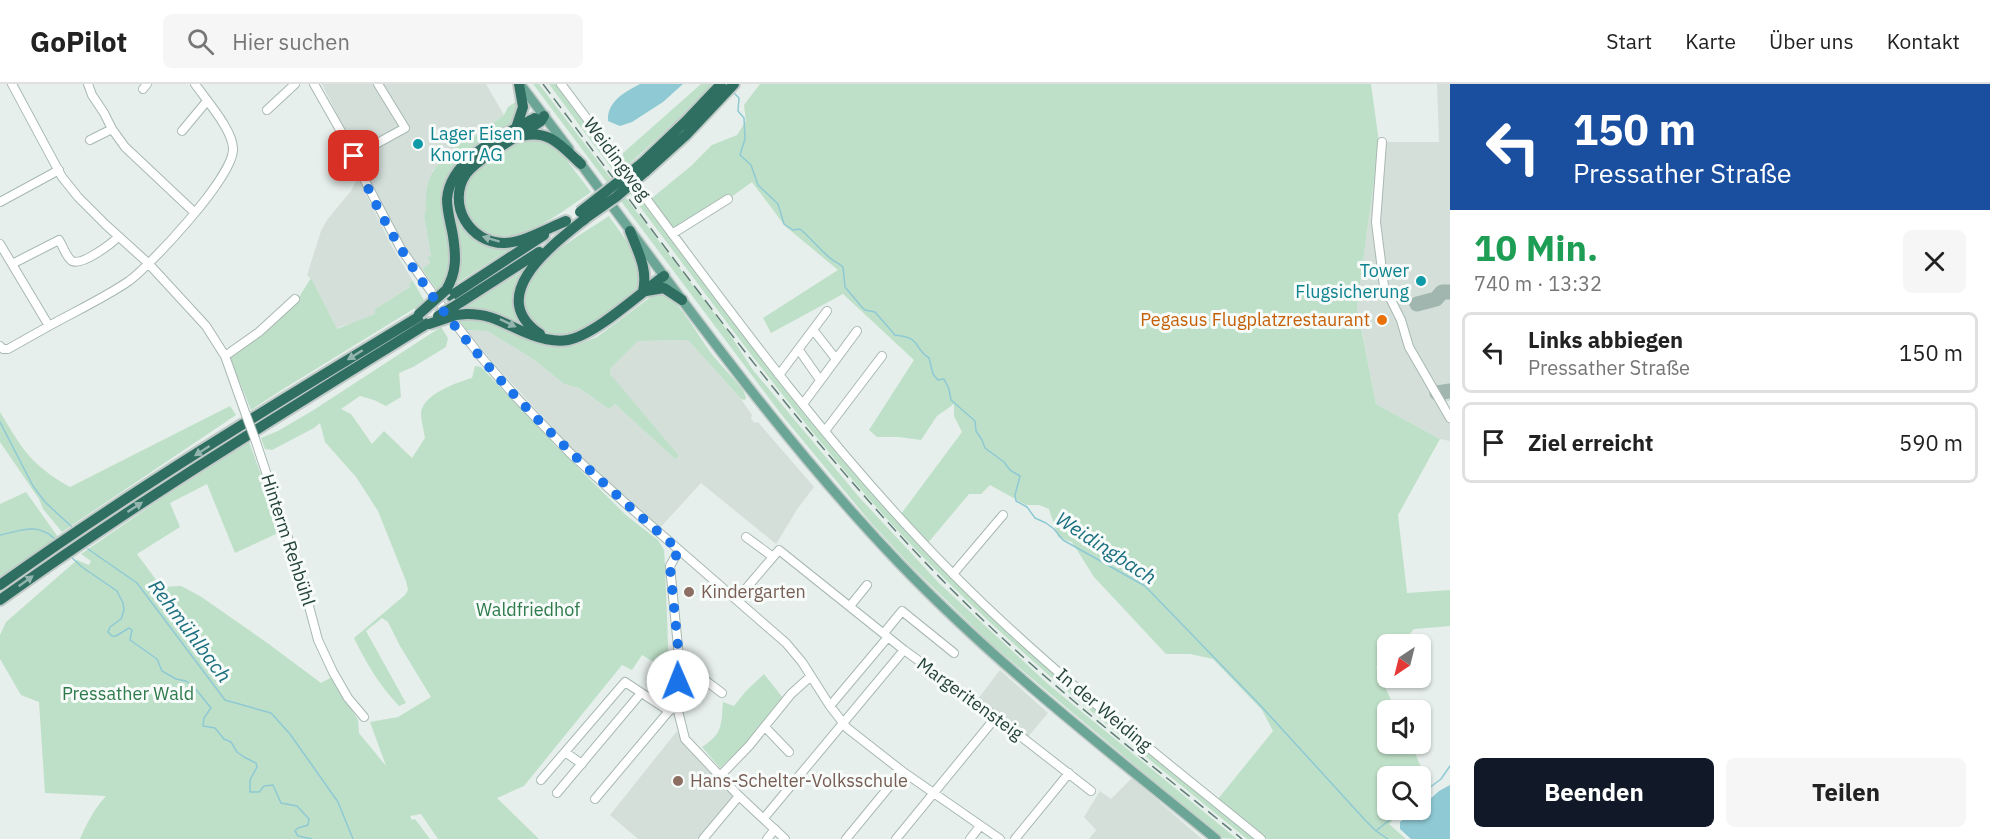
<!DOCTYPE html>
<html lang="de">
<head>
<meta charset="utf-8">
<style>
	body { margin:0; font-family:"IBM Plex Sans",sans-serif; background:#f6f6f6; color:#222; height:100vh; display:flex; flex-direction:column; font-size:22px; white-space:nowrap }
	* { box-sizing:border-box; margin:0 }
	p { font-size:20px; color:#767676 }
	.icon { flex:none; width:33px; height:33px; fill:none; stroke:currentColor; stroke-width:2; stroke-linecap:round; stroke-linejoin:round }
	.map { position:relative; flex:1; overflow:hidden }
	.sheet { display:flex; flex-direction:column; background:#fff; width:540px }
	.sheet>* { flex:none }
	.banner { background:#1a4fa0; color:#fff; overflow:hidden }
	.needle { width:39px; rotate:215deg }
	.buttons { position:absolute; left:1377px; top:550px; display:grid; gap:12px }
	.buttons a { display:grid; place-items:center; width:54px; height:54px; border-radius:9px; background:#fff; box-shadow:0 2px 4px #0004; font-size:30px }
	.pin { position:absolute; display:grid; place-items:center; width:51px; height:51px; color:#fff; margin:-26px; border-radius:12px; box-shadow:0 3px 9px #0006 }
	.me { position:absolute; width:66px; margin:-33px; rotate:359deg; stroke-linejoin:round; filter:drop-shadow(0 0 4px #0008) }
	.turn { display:flex; align-items:center; gap:21px; height:126px; padding:0 24px; font-size:27px }
	.turn .icon { width:78px; height:78px; stroke-width:2.5 }
	.turn b { display:block; font-size:42px; line-height:51px }
	.round { display:grid; place-items:center; flex:none; width:63px; height:63px; border-radius:9px; background:#f6f6f6 }
	.headline { display:flex; align-items:center; justify-content:space-between; height:102px; padding:0 24px }
	h1 { font-size:36px; font-weight:800; line-height:45px; color:#1e9e55 }
	.primary-button { display:flex; gap:12px; margin-top:auto; padding:12px 24px }
	.primary-button a { flex:1; height:69px; border-radius:9px; background:#111827; color:#fff; font-size:24px; font-weight:800; line-height:69px; text-align:center }
	.primary-button a+a { background:#f6f6f6; color:#222 }
	ul { padding:0; list-style:none }
	li { display:flex; align-items:center; gap:18px; height:81px; margin:0 12px 9px; padding:0 12px; border:3px solid #e0e0e0; border-radius:9px }
	li div { flex:1 }
	li b { display:block; font-size:22px }
	li em { font-style:normal }
	header { display:flex; align-items:center; gap:36px; box-sizing:border-box; height:84px; padding:0 30px; background:#fff; border-bottom:2px solid #e0e0e0 }
	header strong { font-size:28px }
	nav { display:flex; gap:33px; margin-inline-start:auto; font-size:21px }
	.search { width:420px; height:54px; background:#f6f6f6; display:flex; align-items:center; gap:15px; box-sizing:border-box; padding:0 21px; border-radius:9px; color:#767676; font-size:22px }
	main { display:flex; flex:1; min-height:0 }
	.map>svg:first-child { display:block }
	.built { fill:#d4dfda }
	.green { fill:#bfe0c8 }
	.water { fill:#8ec9d4 }
	.lines { fill:none; stroke-linecap:round; stroke-linejoin:round }
	.stream { stroke:#8ec9d4; stroke-width:1.5 }
	.taxiway { stroke:#a2b6b0; stroke-width:15 }
	.minor-casing { stroke:#a8b8b2; stroke-width:10 }
	.major-casing { stroke:#c2cac8; stroke-width:12 }
	.highway-casing { stroke:#c2cac8; stroke-width:14 }
	.minor { stroke:#fff; stroke-width:8 }
	.major { stroke:#6aa596; stroke-width:9 }
	.highway { stroke:#2f6f62; stroke-width:10 }
	.rail { stroke:#5f7d75; stroke-width:1.5; stroke-dasharray:12 6; stroke-linecap:butt }
	.minor-bridge-casing { stroke:#a8b8b2; stroke-width:10; stroke-linecap:butt }
	.highway-bridge-casing { stroke:#c2cac8; stroke-width:14; stroke-linecap:butt }
	.minor-bridge { stroke:#fff; stroke-width:8 }
	.highway-bridge { stroke:#2f6f62; stroke-width:10 }
	.oneway { fill:#93b5ae }
	.route { stroke:#1a73e8; stroke-width:10; stroke-dasharray:0 18 }
	.culture-dot { fill:#0f9aa8; stroke:#f7fbf9; stroke-width:2 }
	.food-dot { fill:#e8710a; stroke:#f7fbf9; stroke-width:2 }
	.education-dot { fill:#8d6e63; stroke:#f7fbf9; stroke-width:2 }
	.labels { text-anchor:middle; stroke-width:6; stroke-linejoin:round; paint-order:stroke }
	.culture-label { font-size:18px; fill:#0d838f; stroke:#f7fbf9; text-anchor:start }
	.street-label { font-size:18px; fill:#24423a; stroke:#f7fbf9 }
	.food-label { font-size:18px; fill:#c56008; stroke:#f7fbf9; text-anchor:end }
	.education-label { font-size:18px; fill:#785e54; stroke:#f7fbf9; text-anchor:start }
	.park-label { font-size:18px; fill:#2d7a4b; stroke:#f7fbf9 }
	.water-label { font-size:20px; font-style:italic; fill:#1c6f80; stroke:#f7fbf9 }
</style>
</head>
<body>
<header>
<strong>GoPilot</strong>
<div class="search"><svg class="icon" aria-label="search" viewBox="0 0 24 24"><circle cx="10" cy="10" r="6"/><path d="M15 15l6 6"/></svg>Hier suchen</div>
<nav><a>Start</a><a>Karte</a><a>Über uns</a><a>Kontakt</a></nav>
</header>
<main>
<div class="map">
<svg width="1450" height="755" viewBox="0 0 1450 755">
	<rect width="100%" height="100%" fill="#e6efeb"/>
	<path class="built" d="M322,0H486L504,31L468,57L454,60L457,69L433,86L427,106L426,127L424,132L431,172L427,173L430,180L420,186L391,140Z
		M1437,0H1450V317L1446,318L1450,327V357L1440,355L1376,320L1357,222L1379,58H1439Z
		M358,94L391,161L413,197L409,199L410,203L375,225V230L358,238L342,242L337,245L311,195L307,191L321,147L327,136L351,107Z
		M466,246L487,247L533,275L564,300L579,304L609,325L615,320L675,375L611,291L610,285L638,257L688,256L741,315L752,331L751,335L755,339L758,338L814,403L798,424L776,460L701,399L659,445L579,372L497,283Z
		M1000,586L1048,629L1027,654L977,616Z
		M677,647L681,655L704,682L734,711L699,755H638L610,731Z
		M1132,694L1202,755H1089L1096,746L1084,733L1100,707L1111,715Z"/>
	<path class="green" d="M533,0H539L727,246L753,286L809,353L859,413L939,499L1048,600L1237,755L1221,754L990,559L910,481L871,439L781,330Z
		M549,0H556L778,295L819,346L924,466L939,481L1257,755H1247C1134,663 1020,573 919,469C837,384 765,290 695,196C646,131 597,65 549,0Z
		M701,0H712L690,25L628,81L623,77V69Z
		M760,0H1371L1379,58L1357,223L1376,320L1440,355L1398,431L1407,509L1450,506V542L1414,545L1400,561H1388L1387,573L1376,583L1396,627H1388V660H1411L1429,701L1421,710L1420,693H1388V726H1403L1389,740L1406,755H1267L1218,715L1273,647L1262,626L1213,575L1190,570H1166L1094,493L1072,458L1058,453L1049,425L1039,421H1026L990,401L981,410H969L927,460L901,430L962,348L954,332V320L937,332L921,356L899,353H877L869,346L914,276L843,210L771,249L763,234L838,186L785,142L752,98L734,111L673,145L652,114L691,82L712,61L737,51L746,37L744,21Z
		M517,17C517,25 518,33 513,39C509,43 503,47 498,50C481,60 458,72 450,91C446,101 443,118 444,128C446,154 460,186 437,206L422,185L430,179L427,173L431,172L424,132C427,126 425,120 426,113C428,88 436,80 456,68L454,60L468,57L504,31L508,23Z
		M536,53L555,61L591,108C569,123 538,147 511,152C483,158 454,128 466,101C474,79 515,56 536,53Z
		M472,80L456,126L461,140L473,152L516,161L454,201L453,106Z
		M609,132C620,149 650,182 638,204C612,227 555,281 528,232C523,223 521,206 526,196C527,193 533,189 535,186C557,164 583,149 609,132Z
		M525,186C509,211 514,218 526,244C505,231 486,224 461,225Z
		M311,194L337,245L375,230V225L410,203L409,199L413,197L425,218L280,307L251,326L229,272L296,218Z
		M664,209C680,218 699,253 711,269C721,282 733,293 743,306L746,313L745,316L741,315L688,256L638,257L610,285L611,291L679,372L675,375L615,320L609,325L579,304L564,300L533,275L487,247L466,246L459,235L479,234L550,261L574,262L597,253L652,212Z
		M441,243L448,254L446,263L413,283L399,289L401,313L386,322L374,316L360,312L341,325L351,330L372,360L384,347L412,374L425,354C424,347 421,336 421,330C421,311 457,298 472,294L475,282L481,283L557,363L627,432L658,456L664,466L665,480L669,587L642,571L632,586L622,581L524,702L497,714L539,755H438L421,730L410,732L412,736L415,735L430,755H80C87,739 94,725 106,712L45,709L39,618L21,611L0,575V551L6,538L77,476L89,481L91,477L81,470L165,412L249,358L281,444L278,449L235,469L207,400L170,419L180,443L137,470L157,497L153,498L156,503L181,502L200,512L266,558L321,599L332,593L358,636L359,649L386,682L370,638L398,633L431,613L400,562L388,538L382,534L366,547L406,619L399,622C380,602 366,579 354,554L405,511L408,506L406,497L378,427L356,393L325,358L320,339L314,344L272,366L265,365L261,354L278,347L312,327Z
		M230,322L236,331L62,448L43,425L39,415L0,358V328C23,366 31,381 70,403Z
		M26,408L58,453L0,493V420Z
		M764,590L783,614L751,655L720,684L702,663C723,649 721,642 723,618L734,622L746,607Z"/>
	<path class="water" d="M640,0H683L663,18L632,38L620,42L608,37C607,17 625,8 640,0Z
		M1450,701V755H1411L1400,745V738L1416,726H1420L1421,723L1439,707Z"/>
	<g class="lines">
		<path class="stream" d="M732,7L739,14L738,27L744,34L745,55L740,71L751,81L758,101L778,120L784,140L793,146L800,145C810,153 819,165 830,174C833,177 839,179 843,183L845,203L861,222L865,226L875,228L895,251C923,254 912,263 929,274L933,290L938,296L944,295L949,305L951,316L975,337L976,347L982,356L985,364L1004,378L1010,386L1020,392L1015,411L1016,417L1027,423L1035,434L1046,439L1054,445L1063,456L1145,502L1261,622L1365,736L1376,747L1388,755
			M0,338L33,402L45,418L72,443
			M0,451C21,447 37,438 55,455
			M88,465L137,499L225,616L271,629L290,650L338,718L353,755
			M70,472L82,483L117,507L123,519L124,526L121,535L110,543L108,548L112,552H116L129,544L132,546L130,556L157,575L162,587L176,595L186,597L194,603L211,624L204,634L203,642L215,644L224,655L231,658L237,668L244,673L256,679L257,683L250,696V708H259L264,702L273,701L281,719L297,722L309,735L308,741L298,744L295,747L298,752L312,755
			M1420,711L1441,695L1450,682
			M1377,746L1402,726"/>
		<path class="taxiway" d="M1417,220L1436,215L1442,208H1450
			M1437,309L1450,307"/>
		<defs>
			<path id="minor" d="M12,0L62,93L78,113L106,141L148,179L206,242L225,272L246,331
				M88,0L92,11L104,29L112,45L125,63L194,128
				M314,0L343,51L362,91L401,165L443,224L482,274L516,313L570,369L624,418L786,559L802,578L830,622L847,644L902,687L1000,755
				M561,0C687,167 806,342 954,491C1049,587 1157,670 1261,755
				M143,5L147,0
				M267,26L295,0
				M182,47L207,17
				M90,56L112,45
				M1382,58L1376,138L1384,202L1401,236L1409,263L1450,334
				M354,72L405,44L378,0
				M0,118L59,86
				M672,150L728,115
				M0,160L49,242C76,227 104,214 129,197C152,180 232,94 233,66C234,47 206,16 195,0
				M12,180L59,156C63,162 66,173 72,177C82,182 111,160 118,153
				M814,247L836,275
				M0,262L3,265H8L49,242
				M799,266L820,296
				M225,272L259,248L295,215
				M779,291L827,227
				M803,320L857,247
				M825,347L882,272
				M255,355L302,496L318,556L333,588L348,614L364,633
				M746,453L773,473
				M679,466L670,482L680,583L677,623L685,655L739,712L785,755
				M953,490L1003,431
				M737,515L779,466L904,566L996,633L1091,707
				M850,522L867,501
				M884,549L902,527L954,569
				M680,583L690,585L722,609
				M830,622L888,553
				M765,643L789,668
				M565,668L582,680
				M720,692L749,662L791,610L811,592
				M541,696L625,598L669,627L677,623
				M557,709L641,609
				M595,715L669,627
				M764,734L904,566
				M703,755L739,712
				M767,755L775,745
				M846,755L902,687
				M896,755L996,633
				M970,755L980,742
				M1015,755L1069,689"/>
			<path id="major" d="M520,0L569,65
				M578,76C681,214 781,356 900,480C997,581 1108,667 1216,755"/>
			<path id="highway" d="M544,32L541,37C522,50 479,73 466,90C446,120 470,160 505,159C525,158 548,144 566,137
				M516,44L523,23L519,0
				M522,52C550,45 562,63 581,80
				M641,80L688,35L721,0
				M645,88L686,51L734,0
				M630,147C638,168 648,185 643,207
				M446,206C457,188 456,172 453,152C451,140 447,128 447,115C450,74 504,51 535,34
				M646,207L664,204L682,216
				M451,212L544,151
				M458,220L539,168
				M467,230C496,230 506,242 532,251C543,255 556,258 568,256C595,251 640,209 664,192
				M540,250C483,211 555,159 586,134
				M0,501C135,404 278,318 420,232
				M0,516C138,417 283,329 428,239"/>
		</defs>
		<use href="#minor" class="minor-casing"/>
		<use href="#major" class="major-casing"/>
		<use href="#highway" class="highway-casing"/>
		<use href="#minor" class="minor"/>
		<use href="#major" class="major"/>
		<use href="#highway" class="highway"/>
		<path class="rail" d="M543,0C665,162 782,328 922,475C1020,579 1132,665 1242,755"/>
		<defs>
			<path id="minor-bridge" d="M246,331L255,355"/>
			<path id="highway-bridge" d="M580,128L641,80
				M586,134L616,113L645,88
				M419,230L446,206
				M438,232L458,220
				M429,240L456,231L467,230"/>
		</defs>
		<use href="#minor-bridge" class="minor-bridge-casing"/>
		<use href="#highway-bridge" class="highway-bridge-casing"/>
		<use href="#minor-bridge" class="minor-bridge"/>
		<use href="#highway-bridge" class="highway-bridge"/>
	</g>
	<defs><path id="oneway-solid" d="M-6-.8H1V-3.2L6.5 0L1 3.2V.8H-6Z" transform="scale(1.5)"/></defs>
	<g class="oneway">
		<use href="#oneway-solid" transform="translate(491 155) rotate(-163)"/>
		<use href="#oneway-solid" transform="translate(508 239) rotate(26)"/>
		<use href="#oneway-solid" transform="translate(355 271) rotate(148)"/>
		<use href="#oneway-solid" transform="translate(202 367) rotate(147)"/>
		<use href="#oneway-solid" transform="translate(135 423) rotate(-33)"/>
		<use href="#oneway-solid" transform="translate(26 497) rotate(-36)"/>
	</g>
	<g class="lines">
		<path class="route" d="M354,72C418,231 552,356 679,466L670,483L680,583L678,597"/>
	</g>
	<g class="culture-dot">
		<circle cx="418" cy="60" r="6"/>
		<circle cx="1421" cy="197" r="6"/>
	</g>
	<circle class="food-dot" cx="1382" cy="236" r="6"/>
	<g class="education-dot">
		<circle cx="689" cy="508" r="6"/>
		<circle cx="678" cy="697" r="6"/>
	</g>
	<g class="labels">
		<g class="culture-label">
			<text x="430" y="56">Lager Eisen<tspan x="430" dy="21">Knorr AG</tspan></text>
			<text x="1409" y="193" text-anchor="end">Tower<tspan x="1409" dy="21">Flugsicherung</tspan></text>
		</g>
		<g class="street-label">
			<text transform="translate(617 75) rotate(53)" y="6">Weidingweg</text>
			<text transform="translate(288 456) rotate(72)" y="6">Hinterm Rehbühl</text>
			<text transform="translate(970 615) rotate(36)" y="6">Margeritensteig</text>
			<text transform="translate(1104 626) rotate(40)" y="6">In der Weiding</text>
		</g>
		<g class="food-label">
			<text x="1370" y="242">Pegasus Flugplatzrestaurant</text>
		</g>
		<g class="education-label">
			<text x="701" y="514">Kindergarten</text>
			<text x="690" y="703">Hans-Schelter-Volksschule</text>
		</g>
		<g class="park-label">
			<text x="528" y="532">Waldfriedhof</text>
			<text x="128" y="616">Pressather Wald</text>
		</g>
		<g class="water-label">
			<text transform="translate(1106 464) rotate(33)" y="7">Weidingbach</text>
			<text transform="translate(190 547) rotate(53)" y="7">Rehmühlbach</text>
		</g>
	</g>
</svg>
<div class="buttons">
<a><svg class="needle" viewBox="-14 -14 28 28"><path d="M0-13l5 13h-10z" fill="#e53935"/><path d="M0 13l5-13h-10z" fill="#767676"/></svg></a>
<a><svg class="icon" aria-label="sound" viewBox="0 0 24 24"><path d="M4 9h4l5-4v14l-5-4H4zM17 9q2 3 0 6"/></svg></a>
<a><svg class="icon" aria-label="search" viewBox="0 0 24 24"><circle cx="10" cy="10" r="6"/><path d="M15 15l6 6"/></svg></a>
</div>
<div class="pin" style="left:354px;top:72px;background:#d93025"><svg class="icon" aria-label="arrive" viewBox="0 0 24 24"><path d="M6 21V4h12l-3 4 3 4H6"/></svg></div>
<svg class="me" style="left:678px;top:597px" viewBox="-20 -20 40 40"><circle r="19" fill="#fff"/><path d="M0-13L10 11 0 6-10 11z" fill="#1a73e8"/></svg>
</div>
<section class="sheet">
<div class="banner">
<div class="turn"><svg class="icon" aria-label="left" viewBox="0 0 24 24"><path d="M17 20v-9H6M10 6l-5 5 5 5"/></svg><div><b>150 m</b>Pressather Straße</div></div>
</div>
<div class="headline"><div><h1>10 Min.</h1><p>740 m · 13:32</p></div><a class="round"><svg class="icon" aria-label="close" viewBox="0 0 24 24"><path d="M6 6l12 12M18 6L6 18"/></svg></a></div>
<ul>
<li><svg class="icon" aria-label="left" viewBox="0 0 24 24"><path d="M17 20v-9H6M10 6l-5 5 5 5"/></svg><div><b>Links abbiegen</b><p>Pressather Straße</p></div><em>150 m</em></li>
<li><svg class="icon" aria-label="arrive" viewBox="0 0 24 24"><path d="M6 21V4h12l-3 4 3 4H6"/></svg><div><b>Ziel erreicht</b></div><em>590 m</em></li>
</ul>
<div class="primary-button"><a>Beenden</a><a>Teilen</a></div>
</section>
</main>
</body>
</html>
